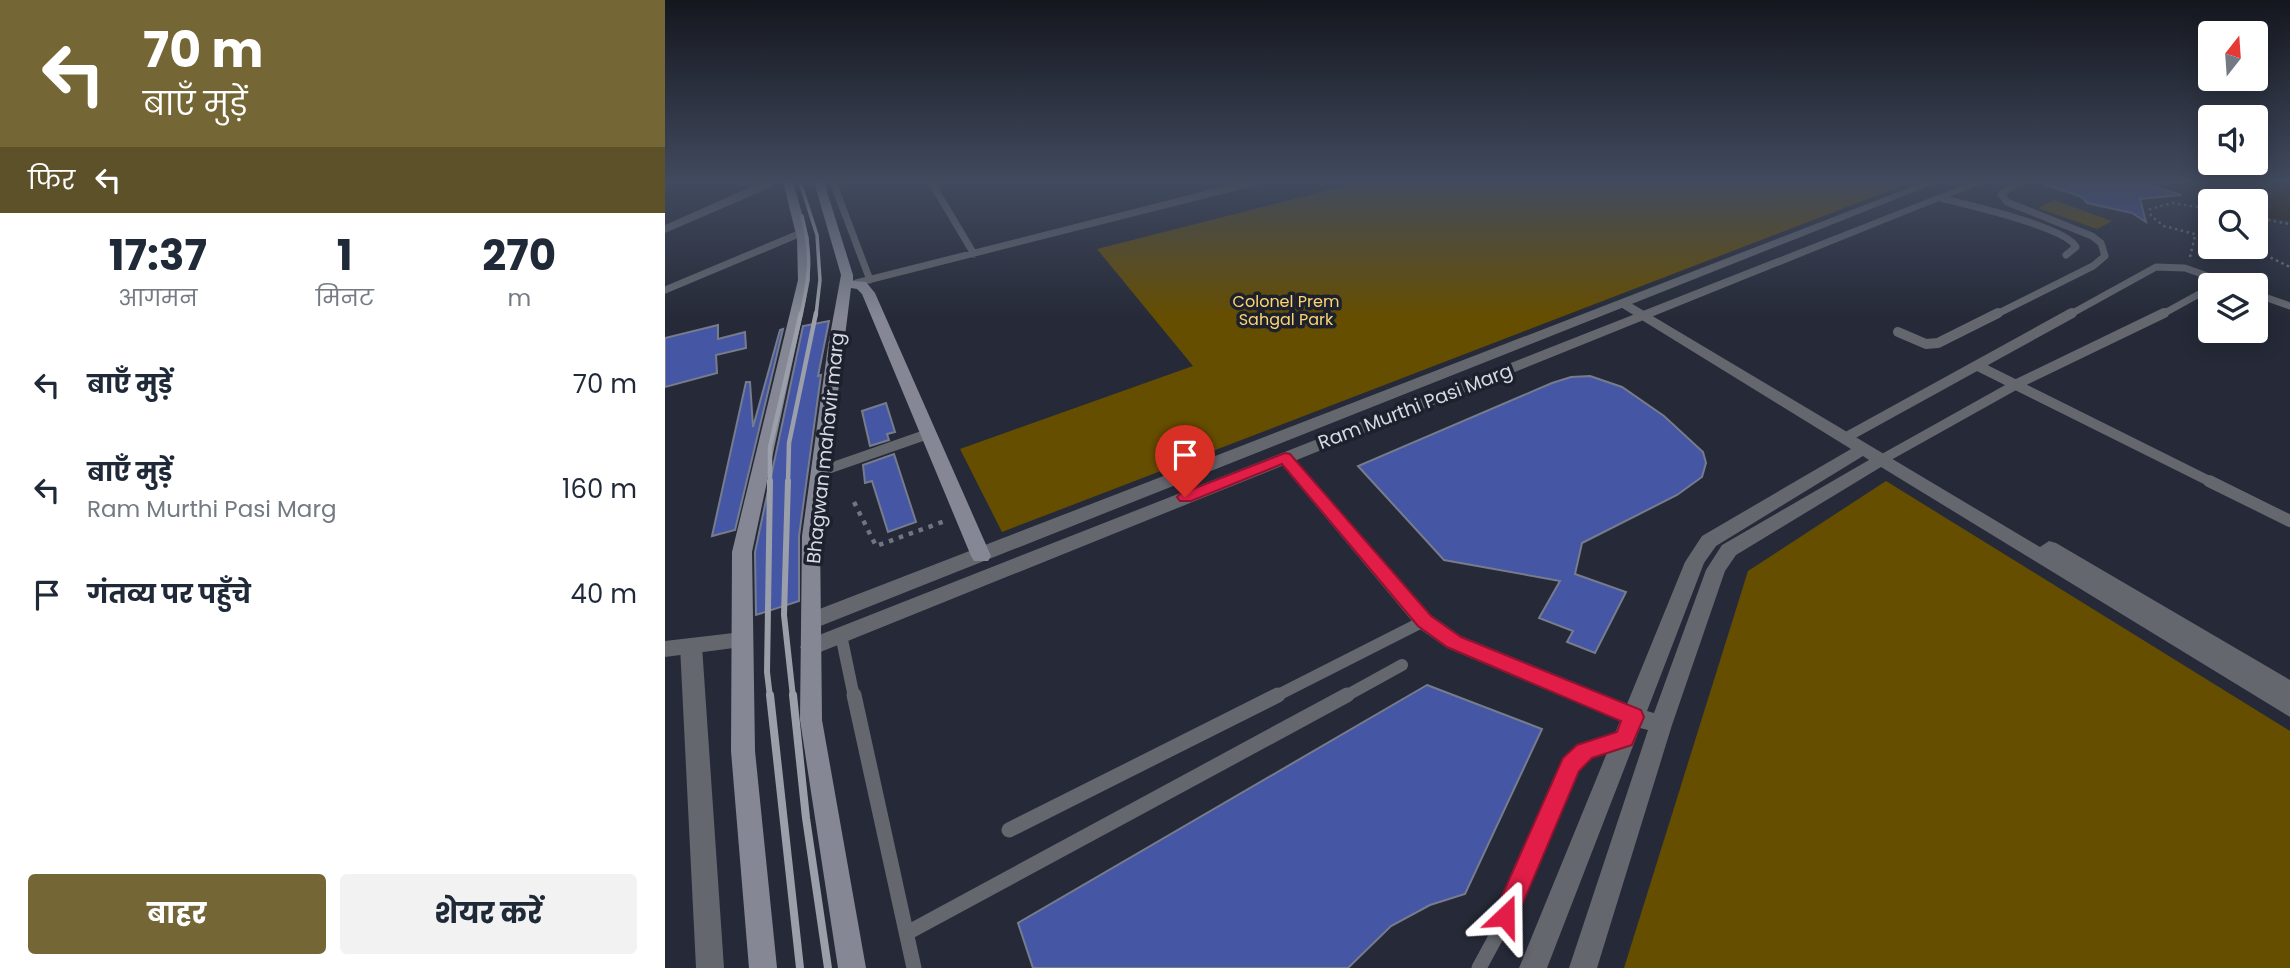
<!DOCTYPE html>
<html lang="hi">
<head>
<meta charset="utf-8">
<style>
	body { margin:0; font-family:Poppins,"Noto Sans Devanagari",sans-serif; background:#f2f2f3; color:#1f2937; height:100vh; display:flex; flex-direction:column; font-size:26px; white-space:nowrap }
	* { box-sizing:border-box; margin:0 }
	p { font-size:23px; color:#747a83 }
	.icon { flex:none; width:38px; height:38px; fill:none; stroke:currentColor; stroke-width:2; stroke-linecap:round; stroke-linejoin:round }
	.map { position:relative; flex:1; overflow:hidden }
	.sheet { display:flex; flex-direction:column; background:#fff; width:665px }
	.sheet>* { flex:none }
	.guide { background:#756635; color:#fff; overflow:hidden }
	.needle { width:46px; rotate:17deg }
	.tools { position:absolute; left:1533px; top:21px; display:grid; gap:14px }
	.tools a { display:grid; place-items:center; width:70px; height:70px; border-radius:7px; background:#fff; box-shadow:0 4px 18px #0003; font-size:35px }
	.pin { position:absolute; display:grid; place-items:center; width:60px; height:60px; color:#fff; margin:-72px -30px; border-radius:50% 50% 50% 0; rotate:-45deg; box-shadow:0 0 7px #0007 }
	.pin .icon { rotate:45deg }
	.me { position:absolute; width:77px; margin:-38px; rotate:23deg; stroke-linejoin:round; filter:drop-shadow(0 0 5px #0008) }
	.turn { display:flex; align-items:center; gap:24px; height:147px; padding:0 28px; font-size:32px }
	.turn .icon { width:91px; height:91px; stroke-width:2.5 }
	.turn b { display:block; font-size:49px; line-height:60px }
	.then { display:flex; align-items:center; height:66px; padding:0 28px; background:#0003; gap:14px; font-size:26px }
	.eta { display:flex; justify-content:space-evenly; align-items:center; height:119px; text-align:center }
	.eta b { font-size:42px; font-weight:700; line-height:49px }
	.primary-button { display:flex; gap:14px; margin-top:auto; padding:14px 28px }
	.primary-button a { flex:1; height:80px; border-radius:7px; background:#756635; color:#fff; font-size:28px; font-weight:700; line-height:80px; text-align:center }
	.primary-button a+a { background:#f2f2f3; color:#1f2937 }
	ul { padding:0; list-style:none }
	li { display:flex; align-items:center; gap:21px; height:105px; padding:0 28px }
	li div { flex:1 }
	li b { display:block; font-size:26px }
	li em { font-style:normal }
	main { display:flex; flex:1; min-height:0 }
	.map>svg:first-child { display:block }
	.green { fill:#664e00 }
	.water { fill:#261a00 }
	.building { fill:#4556a5; stroke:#777c8c; stroke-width:2 }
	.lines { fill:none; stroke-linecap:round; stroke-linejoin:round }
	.path-far1 { stroke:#727581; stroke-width:2.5; stroke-dasharray:2.5 3.5; stroke-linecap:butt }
	.path { stroke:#727581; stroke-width:4.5; stroke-dasharray:4.5 6; stroke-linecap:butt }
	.service-far3 { stroke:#64676e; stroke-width:7 }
	.service-far2 { stroke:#64676e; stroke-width:10 }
	.service-far1 { stroke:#64676e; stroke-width:12 }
	.service { stroke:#64676e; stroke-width:15 }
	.minor { fill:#64676e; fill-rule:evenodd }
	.tertiary { fill:#64676e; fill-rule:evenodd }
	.secondary { fill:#858894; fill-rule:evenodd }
	.rail-far3 { stroke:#9b9fa9; stroke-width:3.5 }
	.rail-far2 { stroke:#9b9fa9; stroke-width:4.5 }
	.rail-far1 { stroke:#9b9fa9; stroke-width:6 }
	.rail { stroke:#9b9fa9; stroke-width:8 }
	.route { fill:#e11d48; stroke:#92132f; stroke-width:2 }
	.labels { text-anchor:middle; stroke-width:7; stroke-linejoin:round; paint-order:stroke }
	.far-park-label { font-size:16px; fill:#fcd571; stroke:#1d212e }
	.street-label { font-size:19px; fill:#d6d9e2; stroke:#1d212e }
</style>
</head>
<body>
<main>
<section class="sheet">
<div class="guide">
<div class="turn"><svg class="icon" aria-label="left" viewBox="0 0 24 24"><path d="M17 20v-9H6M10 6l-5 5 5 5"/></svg><div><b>70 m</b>बाएँ मुड़ें</div></div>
<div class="then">फिर<svg class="icon" aria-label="left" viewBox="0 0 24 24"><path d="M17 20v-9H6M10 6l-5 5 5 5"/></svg></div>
</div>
<div class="eta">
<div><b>17:37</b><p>आगमन</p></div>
<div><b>1</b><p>मिनट</p></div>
<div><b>270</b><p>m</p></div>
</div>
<ul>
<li><svg class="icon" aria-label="left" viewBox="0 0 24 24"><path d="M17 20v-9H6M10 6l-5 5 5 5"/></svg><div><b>बाएँ मुड़ें</b></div><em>70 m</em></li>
<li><svg class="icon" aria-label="left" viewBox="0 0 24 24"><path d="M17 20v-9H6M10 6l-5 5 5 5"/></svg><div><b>बाएँ मुड़ें</b><p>Ram Murthi Pasi Marg</p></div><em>160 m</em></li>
<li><svg class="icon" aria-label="arrive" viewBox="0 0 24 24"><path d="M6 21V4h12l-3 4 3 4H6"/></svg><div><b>गंतव्य पर पहुँचे</b></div><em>40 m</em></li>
</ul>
<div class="primary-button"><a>बाहर</a><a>शेयर करें</a></div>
</section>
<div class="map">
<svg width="1625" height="968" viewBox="0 0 1625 968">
	<rect width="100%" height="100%" fill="#262a38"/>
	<path class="green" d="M696,182H1247L337,532L295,449L528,366L432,249Z
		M1389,200L1447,221L1432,229L1373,208Z
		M1221,481L1625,731V968H959L1083,571Z"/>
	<path class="water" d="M1583,182H1625V221L1591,215L1603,211L1607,206L1599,198L1588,193L1596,188Z"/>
	<path class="building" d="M1379,182H1475L1516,195L1475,199L1481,222L1467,213L1422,203L1417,197L1379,184Z
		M164,321L153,376L156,375L134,536V601L91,615L90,552L138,326Z
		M53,325V339L80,332L81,348L51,355L52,373L0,387V338Z
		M118,329L70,530L47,536L81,382H85L88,427L115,330Z
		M925,376L957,387L999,416L1038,452L1041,463L1037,477L1012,495L917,543L910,574L961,592L930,653L902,642L908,631L874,618L895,581L779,560L693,466L887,383L906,377Z
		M221,403L230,432L222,434L224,440L205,446L197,411Z
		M229,454L251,522L223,532L207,481L200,483L198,465Z
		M762,685L877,729L800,894L765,905L726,926L683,968H368L353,923Z"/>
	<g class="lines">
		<path class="path-far1" d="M1545,209L1507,203L1485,209L1486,216L1499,226L1545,238
			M1591,218L1625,224
			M1584,247L1625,267
			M1525,257L1530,236"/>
		<path class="path" d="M189,502L211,546L283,520"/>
		<path class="service-far3" d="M168,182L205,280
			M266,182L309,254
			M1275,198C1299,204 1402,227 1411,247L1401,255
			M191,283L590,182
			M0,290L136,233
			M1591,294L1625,306
			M1330,315L1428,266L1440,256L1436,243L1427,236L1342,202L1336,194L1353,182
			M1404,315L1491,267L1520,268L1568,285
			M1496,315L1545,288"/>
		<path class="service-far2" d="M1233,332L1261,344L1273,343L1333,313
			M1313,366L1548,483
			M1180,438L1407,313
			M1216,460L1352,384L1499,313
			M154,472L263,434"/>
		<path class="service-far1" d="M1544,481L1625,521
			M176,635L189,697
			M609,697L759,621
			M679,697L737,665"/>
		<path class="service" d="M189,695L249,968
			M344,830L613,695
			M242,933L682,695
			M814,968L833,933L905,765L920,751L959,738"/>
		<path class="minor" d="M97,182H108L104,188L0,233V225Z
			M959,299L1375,547L1384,541L1391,543L1625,680V717L1216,467L1071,555L1060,571L1007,725L932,968H904L983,730L975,728L882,968H854L955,721L782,648L752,627L611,458L619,453L625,454L766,615L796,636L962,704L1020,562L1037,536L1186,449L954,306L952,303ZM1198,456L1204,460L1057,545L1041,570L989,713L982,711L1039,563L1051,546Z
			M26,638L33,640L37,646L59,968H31L15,646L19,640Z"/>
		<path class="tertiary" d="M1259,182H1274L153,627L146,629L139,627L136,621L139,615Z
			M1306,182H1321L153,653L146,655L139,653L135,647L139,641Z
			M77,632L84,634L87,640L84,646L0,657V641Z"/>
		<path class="secondary" d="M118,182H128L144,238L145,280L87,552L90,751L112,968H84L66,751L67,552L133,280L132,238Z
			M149,182H159L188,275V281L201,282L210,293L326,556L323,561H309L306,556L197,294L192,289L186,288L155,536L157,720L201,968H173L135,720L137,536L163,346L176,275Z"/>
		<path class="rail-far3" d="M135,182L152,235L155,280L151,315
			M136,315C145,274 147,256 137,216"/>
		<path class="rail-far2" d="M105,483V447L136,313
			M123,483L124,443L151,313"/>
		<path class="rail-far1" d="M105,481L102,672L105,697
			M123,481L119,615L128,697"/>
		<path class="rail" d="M105,695L135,968
			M128,695L141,818L163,968"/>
	</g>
	<linearGradient id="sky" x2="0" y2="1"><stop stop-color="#15171f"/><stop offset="0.57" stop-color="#414a5e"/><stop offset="1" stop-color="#414a5e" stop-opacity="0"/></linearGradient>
	<rect width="1625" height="318" fill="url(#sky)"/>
	<path class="route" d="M620,453L625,454L766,616L796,637L976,710L979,717L967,745L927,758L914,771L849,924L840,928L832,924L828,916L898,758L912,745L952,732L956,721L782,647L753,626L617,464L526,501H515L512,497L515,494Z"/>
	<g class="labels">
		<g class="far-park-label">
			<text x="621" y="307">Colonel Prem<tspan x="621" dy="18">Sahgal Park</tspan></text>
		</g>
		<g class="street-label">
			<text transform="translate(750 406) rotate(-21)" y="7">Ram Murthi Pasi Marg</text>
			<text transform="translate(160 448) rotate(-84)" y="7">Bhagwan mahavir marg</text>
		</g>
	</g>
</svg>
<div class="tools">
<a><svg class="needle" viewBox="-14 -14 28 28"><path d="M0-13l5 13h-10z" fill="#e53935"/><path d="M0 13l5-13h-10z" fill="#747a83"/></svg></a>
<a><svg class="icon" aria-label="sound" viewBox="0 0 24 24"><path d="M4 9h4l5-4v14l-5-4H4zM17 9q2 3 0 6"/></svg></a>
<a><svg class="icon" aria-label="search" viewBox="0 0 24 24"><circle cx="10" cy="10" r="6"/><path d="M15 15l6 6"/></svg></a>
<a><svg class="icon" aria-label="layers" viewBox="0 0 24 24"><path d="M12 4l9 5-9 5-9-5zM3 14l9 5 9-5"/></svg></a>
</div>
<div class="pin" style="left:520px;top:497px;background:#d93025"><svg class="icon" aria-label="arrive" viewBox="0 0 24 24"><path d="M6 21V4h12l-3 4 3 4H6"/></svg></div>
<svg class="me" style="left:840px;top:916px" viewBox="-20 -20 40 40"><path d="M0-17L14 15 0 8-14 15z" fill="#e11d48" stroke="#fff" stroke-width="4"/></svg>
</div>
</main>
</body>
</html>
